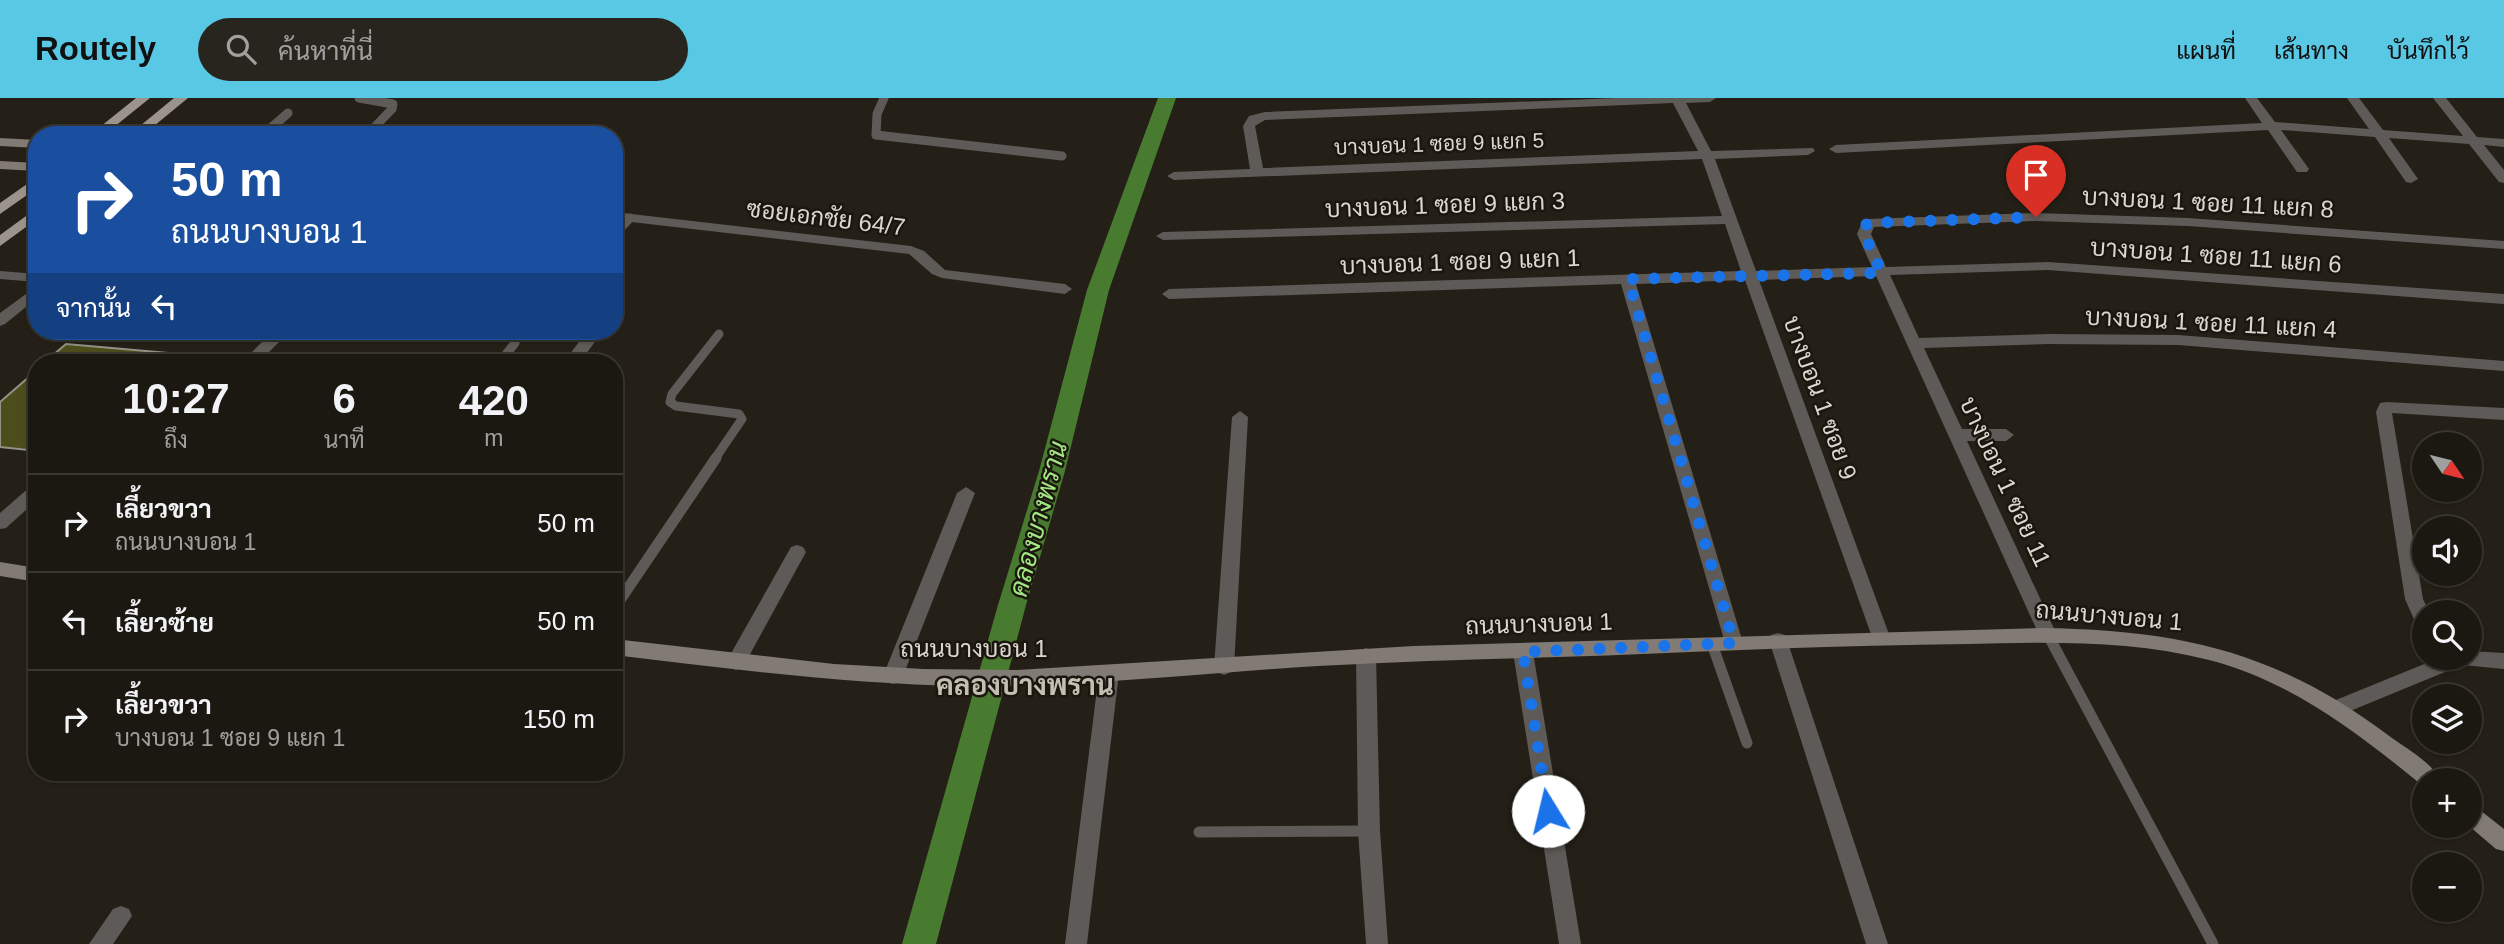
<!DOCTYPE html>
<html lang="th">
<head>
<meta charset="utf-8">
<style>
	body { margin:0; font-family:Helvetica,Sarabun,sans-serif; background:#28251f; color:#f1f3f6; height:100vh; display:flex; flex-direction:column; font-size:26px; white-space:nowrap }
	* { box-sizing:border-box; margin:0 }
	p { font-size:23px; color:#a0a09f }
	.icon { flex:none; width:38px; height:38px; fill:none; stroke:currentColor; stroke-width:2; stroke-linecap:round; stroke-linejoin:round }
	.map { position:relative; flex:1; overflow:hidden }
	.panel { position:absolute; left:28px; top:256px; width:595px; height:427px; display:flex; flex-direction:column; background:#1b1811; border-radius:28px; box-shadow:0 2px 5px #0004,0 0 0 2px #393731 }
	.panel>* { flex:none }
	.guide { position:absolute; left:28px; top:28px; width:595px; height:214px; border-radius:28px; box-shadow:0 2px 5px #0004,0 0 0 2px #393731; background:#1a4fa0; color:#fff; overflow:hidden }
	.needle { width:46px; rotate:125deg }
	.controls { position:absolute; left:2412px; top:334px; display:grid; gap:14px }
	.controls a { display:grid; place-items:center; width:70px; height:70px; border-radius:50%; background:#1b1811; box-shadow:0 2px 5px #0004,0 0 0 2px #393731; font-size:35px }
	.pin { position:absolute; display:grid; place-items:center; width:60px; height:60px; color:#fff; margin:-72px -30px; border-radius:50% 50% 50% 0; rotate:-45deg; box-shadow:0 0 7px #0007 }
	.pin .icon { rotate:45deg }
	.me { position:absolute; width:77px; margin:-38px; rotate:351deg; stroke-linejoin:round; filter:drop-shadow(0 0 5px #0008) }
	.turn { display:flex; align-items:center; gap:24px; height:147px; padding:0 28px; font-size:32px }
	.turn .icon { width:91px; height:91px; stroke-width:2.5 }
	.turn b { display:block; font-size:49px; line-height:60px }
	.then { display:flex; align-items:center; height:66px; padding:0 28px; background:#0003; gap:14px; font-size:26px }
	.eta { display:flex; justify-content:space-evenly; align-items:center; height:119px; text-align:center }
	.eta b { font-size:42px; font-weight:600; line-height:49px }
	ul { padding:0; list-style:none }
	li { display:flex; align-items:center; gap:21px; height:98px; padding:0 28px; border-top:2px solid #393731 }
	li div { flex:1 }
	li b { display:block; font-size:26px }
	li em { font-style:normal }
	header { display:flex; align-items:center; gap:42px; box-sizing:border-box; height:98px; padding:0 35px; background:#59c8e4; color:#111 }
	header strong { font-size:33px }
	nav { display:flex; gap:38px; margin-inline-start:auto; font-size:24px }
	.search { width:490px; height:63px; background:#28251f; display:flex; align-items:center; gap:18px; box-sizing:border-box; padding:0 24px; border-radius:38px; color:#a0a09f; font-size:26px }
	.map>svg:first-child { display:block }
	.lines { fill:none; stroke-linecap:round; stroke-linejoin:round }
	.canal { fill:#487b30; fill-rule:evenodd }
	.building { fill:#4c4d1a; stroke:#929387; stroke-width:2 }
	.service-far1 { stroke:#5e5a57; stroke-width:9 }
	.service { stroke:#5e5a57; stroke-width:11 }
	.minor { fill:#5e5a57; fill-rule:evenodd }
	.secondary { fill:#817a75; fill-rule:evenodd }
	.primary { fill:#9c938d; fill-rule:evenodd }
	.route { stroke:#1a73e8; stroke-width:12; stroke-dasharray:0 21.6 }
	.labels { text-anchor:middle; stroke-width:5; stroke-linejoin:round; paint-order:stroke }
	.far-street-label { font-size:21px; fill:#dad7d1; stroke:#1b160e }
	.street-label { font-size:24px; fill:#dad7d1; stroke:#1b160e }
	.water-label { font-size:26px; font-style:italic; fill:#a2e883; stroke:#1b160e }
	.quarter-label { font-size:28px; font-weight:bold; fill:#c4bfb3; stroke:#1b160e }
</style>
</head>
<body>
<header>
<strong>Routely</strong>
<div class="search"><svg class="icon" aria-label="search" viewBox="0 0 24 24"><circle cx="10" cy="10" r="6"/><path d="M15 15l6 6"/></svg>ค้นหาที่นี่</div>
<nav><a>แผนที่</a><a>เส้นทาง</a><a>บันทึกไว้</a></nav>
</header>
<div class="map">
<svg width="2504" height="846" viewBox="0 0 2504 846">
	<rect width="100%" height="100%" fill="#242017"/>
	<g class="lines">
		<path class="canal" d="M1158,0H1176L1109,192L1065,373L1026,507L936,846H902L998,507L1039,373L1087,192Z"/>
	</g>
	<path class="building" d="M66,246L226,260L222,264H45Z
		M37,272V353L0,349V304Z"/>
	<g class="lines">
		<path class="service-far1" d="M359,0L393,6L392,11L367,37
			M884,0L877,16L876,37L1062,58
			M263,37L288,15
			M614,137L630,120
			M390,233L513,239L515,245L500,264
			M714,362L742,321L739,316L676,308L670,304L672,296L719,236"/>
		<path class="service" d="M614,511L716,360
			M2048,537L2213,846
			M1712,546L1747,645
			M1199,734L1369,733"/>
		<path class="minor" d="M1617,0H1716L1710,4L1686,5L1711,53L1813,50L1815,53L1808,57L1715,61L1756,173L1872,169L1857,136L1863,122L1868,121L2036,115L2188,120L2504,143V151L2188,128L2036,123L1874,129L1871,136L1886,169L2048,164L2504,196V206L2048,172L1890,177L1919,240L2048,236L2178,237L2504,263V273L2178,247L2048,246L1924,250L1962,331H2006L2014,337L2006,343H1967L2057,537L2055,542L2048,544L2041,542L2039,537L1876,178L1759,182L1890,539L1888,544L1881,546L1874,544L1872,539L1745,182L1636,186L1743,545L1741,550L1734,552L1727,550L1725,545L1621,186L1169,201L1162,196L1169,191L1741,173L1725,126L1163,142L1156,138L1163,134L1722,118L1702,61L1174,82L1167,78L1174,74L1250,71L1243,28L1249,18L1265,14ZM1673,5L1698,53L1263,70L1255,28L1265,22Z
			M2245,0H2257L2275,24L2369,31L2347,0H2359L2383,32L2463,38L2433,0H2446L2477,39L2504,41V49L2484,47L2504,72V85L2499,84L2469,46L2389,40L2418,81L2411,85L2406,84L2375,39L2281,32L2309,71L2307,74H2297L2268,32L1836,55L1829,51L1836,47L2262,25Z
			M614,114L911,148L924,153L945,172L1065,186L1072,191L1065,196L942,180L932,176L909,156L614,122Z
			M0,173L37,176V184L0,181Z
			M37,188V200L5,226L0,228V215Z
			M273,233H290L259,264H242Z
			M587,233H603L580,264H564Z
			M2386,304L2504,310V322L2392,315L2423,501L2429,514H2424V530L2417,528L2405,501L2376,314L2380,305Z
			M1240,313L1248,319L1234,569L1231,574L1224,577L1217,574L1214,569L1232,319Z
			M37,386V402L6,430L0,431V415L31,388Z
			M966,389L975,395L903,578L900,584L893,586L886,584L883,578L957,395Z
			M797,447L803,449L806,454L743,569L736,572L729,569L726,564L729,559L791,449Z
			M1778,535L1785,537L1787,542L1888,846H1866L1769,542L1771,537Z
			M1523,546L1530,549L1533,554L1581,846H1559L1513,554L1516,549Z
			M1366,550L1373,553L1376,558L1380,733L1388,846H1366L1358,733L1356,558L1359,553Z
			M2469,553L2504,555V571L2462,567L2338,618L2331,616L2328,610L2331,604L2439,560H2469Z
			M1109,567L1116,569L1119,575L1087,846H1065L1099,575L1102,569Z
			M121,808L129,811L132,818L113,846H89L113,811Z"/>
		<path class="secondary" d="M0,40L37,42V50L0,48Z
			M0,63L37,65V73L0,71Z
			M0,464L37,470V484L0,478Z
			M2041,530C2180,532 2275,553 2388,637C2404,649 2432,664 2440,682H2424L2423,688C2358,635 2291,583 2209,562C2130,542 2049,544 1968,546C1875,547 1783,550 1690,554C1566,560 1442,561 1318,568C1201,575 1084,589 966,588C848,586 731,571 614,557V541L834,566L923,571L1017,572L1413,548Z
			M2469,706L2476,709L2504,731V753L2496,751L2469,728Z"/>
		<path class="primary" d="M136,0H150L104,37H90Z
			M174,0H188L143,37H129Z
			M37,79V90L0,116V105Z
			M37,110V121L0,148V137Z"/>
	</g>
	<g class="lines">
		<path class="route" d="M1548,713L1523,554L1734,545L1628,181L1882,175L1864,136L1865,128L1868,125L2036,119"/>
	</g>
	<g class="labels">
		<g class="far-street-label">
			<text transform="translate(1439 46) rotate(-2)" y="7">บางบอน 1 ซอย 9 แยก 5</text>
		</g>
		<g class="street-label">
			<text transform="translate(2208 105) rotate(3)" y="8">บางบอน 1 ซอย 11 แยก 8</text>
			<text transform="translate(1445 107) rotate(-2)" y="8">บางบอน 1 ซอย 9 แยก 3</text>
			<text transform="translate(826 120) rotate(7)" y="8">ซอยเอกชัย 64/7</text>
			<text transform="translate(2216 158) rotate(4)" y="8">บางบอน 1 ซอย 11 แยก 6</text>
			<text transform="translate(1460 164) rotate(-2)" y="8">บางบอน 1 ซอย 9 แยก 1</text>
			<text transform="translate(2211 225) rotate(3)" y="8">บางบอน 1 ซอย 11 แยก 4</text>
			<text transform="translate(1820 300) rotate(70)" y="8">บางบอน 1 ซอย 9</text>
			<text transform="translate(2005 384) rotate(65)" y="8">บางบอน 1 ซอย 11</text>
			<text transform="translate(2109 518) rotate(5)" y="8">ถนนบางบอน 1</text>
			<text transform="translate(1539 526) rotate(-2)" y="8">ถนนบางบอน 1</text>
			<text x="974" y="559">ถนนบางบอน 1</text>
		</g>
		<g class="water-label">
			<text transform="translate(1038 421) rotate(-75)" y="9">คลองบางพราน</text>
		</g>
		<g class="quarter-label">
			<text x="1025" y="597">คลองบางพราน</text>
		</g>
	</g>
</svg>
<div class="controls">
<a><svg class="needle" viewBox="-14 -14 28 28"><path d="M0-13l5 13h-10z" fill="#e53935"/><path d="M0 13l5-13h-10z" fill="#a0a09f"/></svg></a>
<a><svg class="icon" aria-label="sound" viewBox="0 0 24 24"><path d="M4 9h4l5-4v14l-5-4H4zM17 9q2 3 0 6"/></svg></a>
<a><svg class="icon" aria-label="search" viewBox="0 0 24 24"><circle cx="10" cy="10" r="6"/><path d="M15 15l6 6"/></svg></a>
<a><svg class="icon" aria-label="layers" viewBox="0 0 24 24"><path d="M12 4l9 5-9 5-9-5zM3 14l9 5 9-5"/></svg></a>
<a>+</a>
<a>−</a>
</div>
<div class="pin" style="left:2036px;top:119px;background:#d93025"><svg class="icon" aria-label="arrive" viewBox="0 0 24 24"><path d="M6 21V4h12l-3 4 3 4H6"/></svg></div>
<svg class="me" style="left:1548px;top:713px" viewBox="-20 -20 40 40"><circle r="19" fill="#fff"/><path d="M0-13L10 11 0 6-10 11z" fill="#1a73e8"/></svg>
<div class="guide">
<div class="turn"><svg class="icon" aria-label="right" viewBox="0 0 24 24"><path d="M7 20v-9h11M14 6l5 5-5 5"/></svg><div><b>50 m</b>ถนนบางบอน 1</div></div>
<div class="then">จากนั้น<svg class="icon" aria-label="left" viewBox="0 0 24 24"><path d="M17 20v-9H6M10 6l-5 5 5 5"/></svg></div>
</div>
<section class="panel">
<div class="eta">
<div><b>10:27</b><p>ถึง</p></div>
<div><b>6</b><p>นาที</p></div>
<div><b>420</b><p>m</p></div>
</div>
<ul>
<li><svg class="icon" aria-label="right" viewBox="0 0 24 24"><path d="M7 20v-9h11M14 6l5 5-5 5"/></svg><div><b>เลี้ยวขวา</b><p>ถนนบางบอน 1</p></div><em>50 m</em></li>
<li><svg class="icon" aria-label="left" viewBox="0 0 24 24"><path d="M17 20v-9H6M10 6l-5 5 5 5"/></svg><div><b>เลี้ยวซ้าย</b></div><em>50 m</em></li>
<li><svg class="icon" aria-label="right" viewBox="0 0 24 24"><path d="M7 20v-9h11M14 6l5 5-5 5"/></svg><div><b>เลี้ยวขวา</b><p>บางบอน 1 ซอย 9 แยก 1</p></div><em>150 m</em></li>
</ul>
</section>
</div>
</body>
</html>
